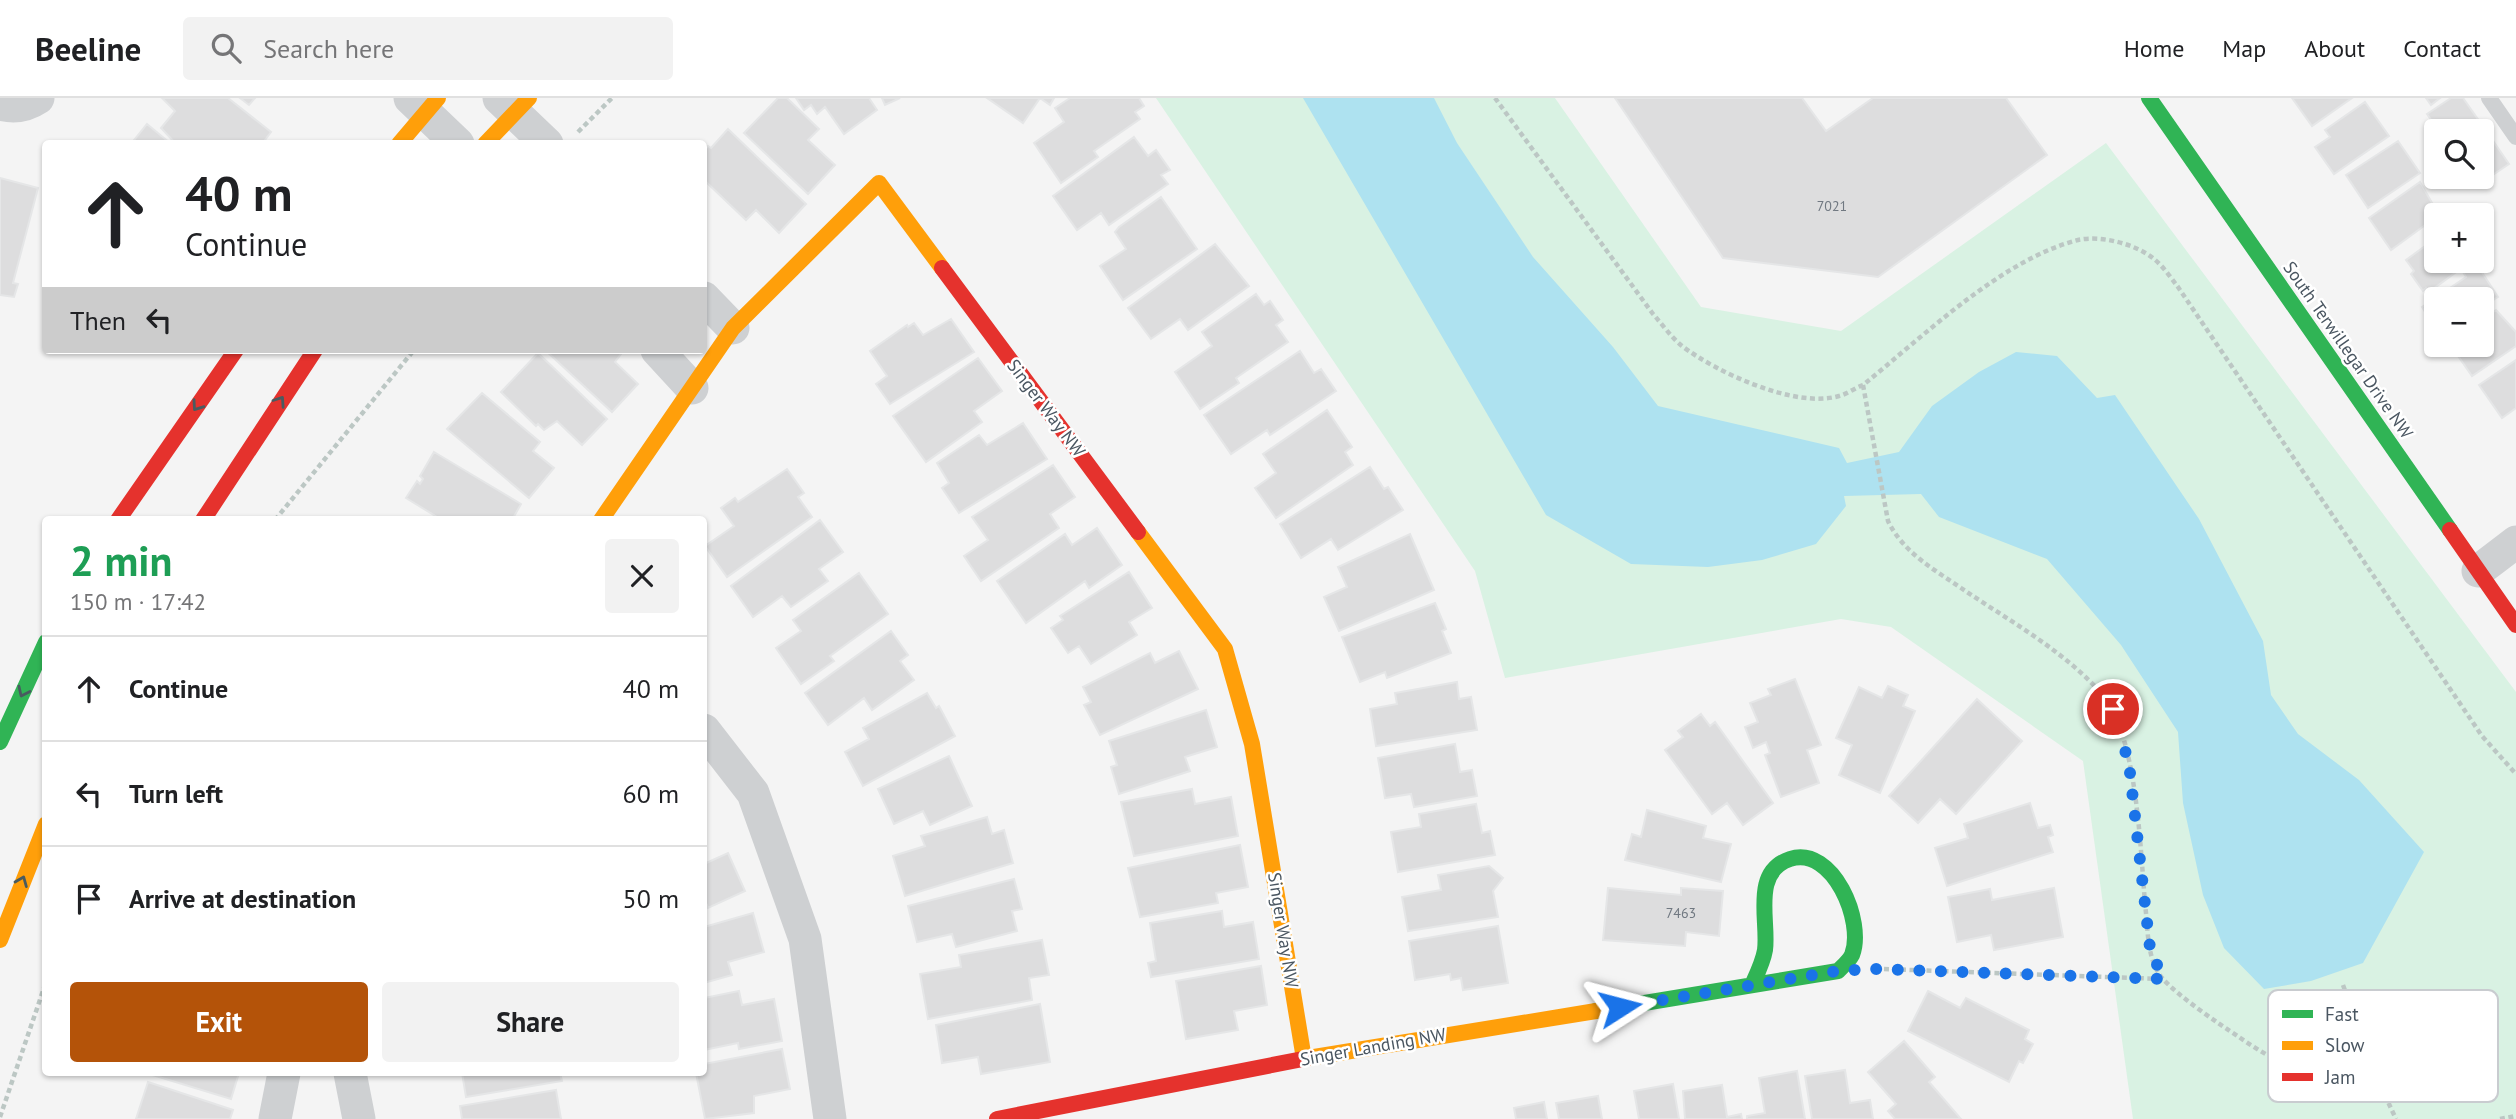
<!DOCTYPE html>
<html lang="en">
<head>
<meta charset="utf-8">
<style>
	body { margin:0; font-family:"PT Sans",sans-serif; background:#f2f2f2; color:#202124; height:100vh; display:flex; flex-direction:column; font-size:26px; white-space:nowrap }
	* { box-sizing:border-box; margin:0 }
	p { font-size:23px; color:#757577 }
	.icon { flex:none; width:38px; height:38px; fill:none; stroke:currentColor; stroke-width:2; stroke-linecap:round; stroke-linejoin:round }
	.map { position:relative; flex:1; overflow:hidden }
	.panel { position:absolute; left:42px; top:418px; width:665px; height:560px; display:flex; flex-direction:column; background:#fff; border-radius:7px; box-shadow:0 2px 5px #0004 }
	.panel>* { flex:none }
	.guide { position:absolute; left:42px; top:42px; width:665px; height:214px; border-radius:7px; box-shadow:0 2px 5px #0004; background:#fff; color:#202124; overflow:hidden }
	.fabs { position:absolute; left:2424px; top:21px; display:grid; gap:14px }
	.fabs a { display:grid; place-items:center; width:70px; height:70px; border-radius:7px; background:#fff; box-shadow:0 2px 5px #0004; font-size:35px }
	.pin { position:absolute; display:grid; place-items:center; width:60px; height:60px; color:#fff; margin:-30px; border:4px solid #fff; border-radius:50%; box-shadow:0 2px 7px #0007 }
	.me { position:absolute; width:77px; margin:-38px; rotate:81deg; stroke-linejoin:round; filter:drop-shadow(0 0 5px #0008) }
	.turn { display:flex; align-items:center; gap:24px; height:147px; padding:0 28px; font-size:32px }
	.turn .icon { width:91px; height:91px; stroke-width:2.5 }
	.turn b { display:block; font-size:49px; line-height:60px }
	.then { display:flex; align-items:center; height:66px; padding:0 28px; background:#0003; gap:14px; font-size:26px }
	.round { display:grid; place-items:center; flex:none; width:74px; height:74px; border-radius:7px; background:#f2f2f2 }
	.summary { display:flex; align-items:center; justify-content:space-between; height:119px; padding:0 28px }
	h1 { font-size:42px; font-weight:600; line-height:52px; color:#1e9e55 }
	.primary-button { display:flex; gap:14px; margin-top:auto; padding:14px 28px }
	.primary-button a { flex:1; height:80px; border-radius:7px; background:#b45309; color:#fff; font-size:28px; font-weight:600; line-height:80px; text-align:center }
	.primary-button a+a { background:#f2f2f2; color:#202124 }
	ul { padding:0; list-style:none }
	li { display:flex; align-items:center; gap:21px; height:105px; padding:0 28px; border-top:2px solid #e0e0e0 }
	li div { flex:1 }
	li b { display:block; font-size:26px }
	li em { font-style:normal }
	header { display:flex; align-items:center; gap:42px; box-sizing:border-box; height:98px; padding:0 35px; background:#fff; border-bottom:2px solid #e0e0e0 }
	header strong { font-size:33px }
	nav { display:flex; gap:38px; margin-inline-start:auto; font-size:24px }
	.search { width:490px; height:63px; background:#f2f2f2; display:flex; align-items:center; gap:18px; box-sizing:border-box; padding:0 24px; border-radius:7px; color:#757577; font-size:26px }
	.map>svg:first-child { display:block }
	.green { fill:#d9f2e3 }
	.water { fill:#aee2f0 }
	.building { fill:#ddddde; stroke:#e5e6e7; stroke-width:2 }
	.lines { fill:none; stroke-linecap:round; stroke-linejoin:round }
	.path { stroke:#bcc7c4; stroke-width:4.5; stroke-dasharray:5 3.5; stroke-linecap:butt }
	.lane { stroke:#ced0d2; stroke-width:16 }
	.street { stroke:#ced0d2; stroke-width:33 }
	.fast { stroke:#30b455; stroke-width:16 }
	.slow { stroke:#ff9f0a; stroke-width:16 }
	.jam { stroke:#e5322d; stroke-width:16 }
	.oneway { stroke:#495b60 }
	.route { stroke:#1a73e8; stroke-width:12; stroke-dasharray:0 21.6 }
	.labels { text-anchor:middle; stroke-width:5; stroke-linejoin:round; paint-order:stroke }
	.number-label { font-size:14px; fill:#707881 }
	.street-label { font-size:18px; fill:#4a5661; stroke:#fff }
	.key { fill:#fff; stroke:#c9ccd0; stroke-width:2 }
	.key-label { font-size:19px; fill:#4a5661 }
</style>
</head>
<body>
<header>
<strong>Beeline</strong>
<div class="search"><svg class="icon" aria-label="search" viewBox="0 0 24 24"><circle cx="10" cy="10" r="6"/><path d="M15 15l6 6"/></svg>Search here</div>
<nav><a>Home</a><a>Map</a><a>About</a><a>Contact</a></nav>
</header>
<div class="map">
<svg width="2516" height="1021" viewBox="0 0 2516 1021">
	<rect width="100%" height="100%" fill="#f4f4f4"/>
	<path class="green" d="M1156,0H1555L1701,209L1841,233L2106,45L2516,594V1021H2133L2083,663L1891,529L1841,521L1505,580L1475,473Z"/>
	<path class="water" d="M1303,0H1434L1457,45L1533,159L1613,249L1658,308L1839,350L1847,365L1899,354L1932,308L1979,274L2016,254L2057,258L2097,300L2115,297L2199,421L2263,543L2271,597L2298,636L2359,682L2424,754L2363,865L2311,883L2264,891L2224,850L2203,797L2183,705L2178,634L2121,547L2047,461L1939,419L1921,396L1844,398L1846,408L1816,446L1762,462L1708,469L1631,466L1546,417Z"/>
	<path class="building" d="M162,0H228L271,34L262,46H176L161,30L175,13Z
		M240,0H255L249,7Z
		M778,0H787L819,31L808,42L835,67L808,96L744,35Z
		M796,0H869L877,12L844,36L825,9L817,16L811,7L804,12Z
		M882,0H900L885,7Z
		M987,0H1040L1023,25Z
		M1040,0H1054L1050,7Z
		M1070,0H1139L1144,8L1135,14L1140,21L1094,53L1098,59L1061,85L1034,45L1064,24L1055,10Z
		M1615,0H1802L1826,33L1873,0H2006L2047,57L1878,179L1723,160Z
		M2292,0H2352L2312,28Z
		M2426,0H2440L2431,7Z
		M2451,0H2463L2482,27L2473,33H2439L2427,16Z
		M2365,4L2389,38L2334,76L2315,49L2330,39L2325,32Z
		M147,26L170,45L131,46Z
		M728,31L806,106L779,135L756,112L746,122L704,82V53L708,48L711,50Z
		M2487,34L2509,66L2478,87L2472,79H2482V37Z
		M1134,39L1148,58L1156,52L1170,72L1161,77L1168,86L1109,127L1101,115L1077,132L1053,98Z
		M2398,43L2420,75L2368,110L2346,77Z
		M0,80L38,90L13,185L18,186L14,199L0,197Z
		M2420,84L2439,117L2391,152L2369,120Z
		M1161,99L1197,151L1123,202L1100,168L1126,151L1115,134L1119,129Z
		M2436,140V163H2463L2460,165L2463,169L2429,194L2426,190L2423,193L2411,176L2414,173L2406,162Z
		M1215,146L1249,188L1188,232L1180,221L1151,241L1128,210Z
		M2476,165L2498,199L2482,209V201H2436V231L2422,209L2466,179L2463,174Z
		M1256,196L1264,207L1270,203L1283,222L1276,227L1288,244L1236,280L1239,285L1200,311L1175,274L1212,248L1202,234Z
		M2496,212L2516,234V248L2472,278L2456,255L2468,247H2482V222Z
		M951,221L974,254L890,306L876,286L887,278L870,253L907,227L908,229L914,225L923,237Z
		M545,252H624L615,264L638,286L612,314Z
		M1300,253L1314,275L1321,271L1336,293L1270,337L1267,332L1231,356L1204,317Z
		M538,255L607,321L582,347L557,323L544,332L538,326L536,328L501,294Z
		M978,260L1002,293L974,313L982,324L926,364L893,318Z
		M2516,262V310L2502,320L2479,287Z
		M482,295L540,344L533,353L554,370L529,400L447,331Z
		M1327,312L1352,349L1345,354L1353,367L1276,420L1255,390L1276,375L1263,356Z
		M1023,325L1047,361L959,415L942,390L949,385L937,365L979,337L987,347Z
		M434,354L521,406L512,422H442L406,400L417,383L420,386L423,381L420,378Z
		M1053,367L1075,399L1050,416L1059,430L981,483L964,458L988,442L972,419Z
		M1370,369L1384,391L1388,389L1403,412L1338,452L1331,441L1301,460L1280,426Z
		M787,371L804,395L798,399L812,419L727,479L705,448L734,428L721,410L735,400L738,404Z
		M820,422L843,454L819,471L828,483L791,509L782,498L753,519L731,488Z
		M1097,430L1122,467L1089,490L1085,483L1026,525L997,483L1065,436L1072,447Z
		M1410,436L1434,492L1339,533L1324,499L1347,489L1338,469Z
		M1129,474L1152,510L1129,524L1137,537L1091,566L1079,548L1068,555L1051,530L1063,522L1060,518Z
		M859,475L888,516L830,558L834,563L801,586L776,550L801,533L793,522Z
		M1435,505L1446,531L1442,533L1451,555L1387,580L1385,574L1360,584L1342,539Z
		M891,533L908,557L900,563L914,582L872,612L864,600L828,627L805,595Z
		M1179,553L1198,591L1100,637L1084,607L1091,604L1083,589L1150,555L1155,565Z
		M1795,581L1821,647L1807,652L1819,685L1781,699L1765,657L1770,655L1766,644L1753,650L1745,629L1758,624L1750,605L1771,597L1768,591Z
		M1457,584L1459,601L1471,599L1477,632L1376,648L1370,611L1397,606L1395,595Z
		M1888,588L1908,597L1903,608L1915,613L1880,695L1839,677L1852,647L1836,640L1859,589L1882,600Z
		M927,595L936,610L939,608L955,638L863,688L845,654L869,641L863,630Z
		M1977,601L2022,643L1956,716L1940,701L1918,725L1889,698Z
		M1206,612L1217,649L1185,659L1190,673L1119,696L1111,669L1117,667L1109,643Z
		M1701,616L1710,628L1715,624L1773,705L1743,727L1727,705L1712,716L1665,652L1683,639L1678,633Z
		M1455,646L1460,674L1472,672L1477,698L1414,709L1411,696L1385,700L1378,660Z
		M949,658L972,708L930,727L923,713L894,726L878,691Z
		M1192,691L1195,706L1231,699L1238,738L1134,758L1121,704Z
		M2030,705L2038,730L2050,727L2053,737L2048,739L2053,754L1947,788L1935,750L1968,740L1964,726Z
		M1476,706L1482,735L1490,733L1495,757L1398,774L1391,734L1421,729L1419,716Z
		M1647,712L1706,728L1703,740L1731,746L1721,784L1625,762L1632,736L1641,739Z
		M987,719L992,736L1004,732L1013,765L905,798L893,758L925,748L921,738Z
		M1240,747L1248,789L1216,795L1218,805L1140,819L1128,770Z
		M728,755L745,793L708,810L707,807L704,809V766Z
		M1489,768L1503,780L1493,793L1498,819L1408,833L1402,799L1441,792L1438,777Z
		M1014,781L1022,811L1012,813L1017,833L956,849L952,836L917,844L908,808Z
		M1608,790L1681,797V790L1723,793L1719,838L1686,834L1685,848L1603,842Z
		M2054,790L2063,839L1994,852L1991,837L1957,844L1948,799L1990,791L1992,802Z
		M1222,813L1224,829L1253,824L1259,861L1151,879L1148,865L1156,863L1150,825Z
		M753,815L764,854L728,864L732,877L704,885V829Z
		M1498,828L1508,885L1463,892L1461,880L1451,882L1450,876L1415,882L1409,843Z
		M1042,842L1049,877L1029,880L1032,902L928,921L920,876L961,869L959,857Z
		M1261,868L1267,907L1234,913L1238,932L1186,941L1176,883Z
		M739,893L742,907L774,901L782,943L739,951L738,945L704,952V900Z
		M1928,893L1960,910L1966,900L2029,932L2025,941L2033,946L2023,965L2019,963L2009,984L1908,933Z
		M1040,906L1050,964L981,976L978,959L942,965L936,927Z
		M1904,943L1935,979L1929,984L1961,1021H1895L1888,1013L1896,1006L1868,974Z
		M782,951L790,991L754,998V1015L705,1021L696,975H704V966Z
		M1845,972L1850,1005L1870,1002L1873,1021H1812L1805,978Z
		M1797,973L1805,1021H1747V1018L1765,1015L1759,980Z
		M146,975H239L231,1001Z
		M462,975H560L562,983L466,999Z
		M148,984L233,1012L230,1021H136Z
		M1673,986L1679,1021H1639L1634,993Z
		M1722,987L1727,1019L1741,1016L1742,1021H1685L1683,993Z
		M556,992L561,1021H462L460,1008Z
		M1598,998L1602,1021H1559L1556,1005Z
		M1544,1004L1547,1021H1516L1514,1010Z"/>
	<g class="lines">
		<path class="path" d="M1495,0L1653,216C1662,226 1671,239 1682,248C1716,274 1795,311 1839,298C1847,296 1855,290 1863,287C1924,238 2002,161 2078,142C2101,137 2136,146 2154,161C2163,168 2171,180 2178,189L2482,638L2516,676
			M578,34L612,0
			M1863,287L1888,423C1903,454 1933,471 1961,490C2008,522 2063,552 2101,595C2139,638 2140,758 2146,815C2148,837 2148,864 2163,881C2178,898 2219,926 2239,939C2282,969 2328,990 2381,989L2396,1021
			M275,422L414,252
			M1884,871L2162,881
			M2343,887L2381,989
			M0,1019L46,884
			M2500,1021L2516,1018"/>
		<path class="lane" d="M2489,0L2516,39"/>
		<path class="street" d="M410,0L458,46
			M499,0L547,46
			M0,6C14,10 26,8 38,0
			M704,200L733,230
			M657,252L692,290
			M2478,473L2516,444
			M704,632L753,695L805,841L830,1021
			M350,975L359,1021
			M275,1021L284,975"/>
		<path class="fast" d="M2149,0L2450,432
			M0,644L46,544
			M1596,913L1838,873C1843,868 1849,863 1852,857C1865,824 1833,747 1790,761C1751,774 1769,823 1765,852C1763,864 1757,876 1752,887"/>
		<path class="slow" d="M399,46L438,0
			M485,46L529,0
			M601,422L733,230L879,85L942,170
			M1138,434L1225,551L1252,646L1304,961
			M0,842L46,726
			M1308,960L1596,913"/>
		<path class="jam" d="M942,170L1138,434
			M118,422L236,252
			M203,422L315,252
			M2450,432L2516,527
			M997,1021L1308,960"/>
	</g>
	<defs><path id="oneway-chevron" d="M-2-3.5L2.5 0L-2 3.5" fill="none" stroke-width="1.6" stroke-linecap="round" stroke-linejoin="round" transform="scale(1.75)"/></defs>
	<g class="oneway">
		<use href="#oneway-chevron" transform="translate(280 303) rotate(-56)"/>
		<use href="#oneway-chevron" transform="translate(197 308) rotate(125)"/>
		<use href="#oneway-chevron" transform="translate(23 594) rotate(115)"/>
		<use href="#oneway-chevron" transform="translate(22 783) rotate(-68)"/>
	</g>
	<g class="lines">
		<path class="route" d="M1620,909L1838,873L1874,871L2163,881L2150,850L2129,666L2113,611"/>
	</g>
	<g class="labels">
		<g class="number-label">
			<text x="1832" y="113">7021</text>
			<text x="1681" y="820">7463</text>
		</g>
		<g class="street-label">
			<text transform="translate(2348 252) rotate(55)" y="6">South Terwillegar Drive NW</text>
			<text transform="translate(1046 310) rotate(53)" y="6">Singer Way NW</text>
			<text transform="translate(1283 832) rotate(81)" y="6">Singer Way NW</text>
			<text transform="translate(1373 949) rotate(-10)" y="6">Singer Landing NW</text>
		</g>
	</g>
	<rect x="2268" y="892" width="230" height="112" rx="10" class="key"/>
	<rect x="2282" y="912" width="31" height="8" fill="#30b455"/>
	<rect x="2282" y="943" width="31" height="9" fill="#ff9f0a"/>
	<rect x="2282" y="975" width="31" height="8" fill="#e5322d"/>
	<g class="key-label">
		<text x="2325" y="923">Fast</text>
		<text x="2325" y="954">Slow</text>
		<text x="2325" y="986">Jam</text>
	</g>
</svg>
<div class="fabs">
<a><svg class="icon" aria-label="search" viewBox="0 0 24 24"><circle cx="10" cy="10" r="6"/><path d="M15 15l6 6"/></svg></a>
<a>+</a>
<a>−</a>
</div>
<div class="pin" style="left:2113px;top:611px;background:#d93025"><svg class="icon" aria-label="arrive" viewBox="0 0 24 24"><path d="M6 21V4h12l-3 4 3 4H6"/></svg></div>
<svg class="me" style="left:1620px;top:909px" viewBox="-20 -20 40 40"><path d="M0-17L14 15 0 8-14 15z" fill="#1a73e8" stroke="#fff" stroke-width="4"/></svg>
<div class="guide">
<div class="turn"><svg class="icon" aria-label="ahead" viewBox="0 0 24 24"><path d="M12 20V5M6 11l6-6 6 6"/></svg><div><b>40 m</b>Continue</div></div>
<div class="then">Then<svg class="icon" aria-label="left" viewBox="0 0 24 24"><path d="M17 20v-9H6M10 6l-5 5 5 5"/></svg></div>
</div>
<section class="panel">
<div class="summary"><div><h1>2 min</h1><p>150 m · 17:42</p></div><a class="round"><svg class="icon" aria-label="close" viewBox="0 0 24 24"><path d="M6 6l12 12M18 6L6 18"/></svg></a></div>
<ul>
<li><svg class="icon" aria-label="ahead" viewBox="0 0 24 24"><path d="M12 20V5M6 11l6-6 6 6"/></svg><div><b>Continue</b></div><em>40 m</em></li>
<li><svg class="icon" aria-label="left" viewBox="0 0 24 24"><path d="M17 20v-9H6M10 6l-5 5 5 5"/></svg><div><b>Turn left</b></div><em>60 m</em></li>
<li><svg class="icon" aria-label="arrive" viewBox="0 0 24 24"><path d="M6 21V4h12l-3 4 3 4H6"/></svg><div><b>Arrive at destination</b></div><em>50 m</em></li>
</ul>
<div class="primary-button"><a>Exit</a><a>Share</a></div>
</section>
</div>
</body>
</html>
